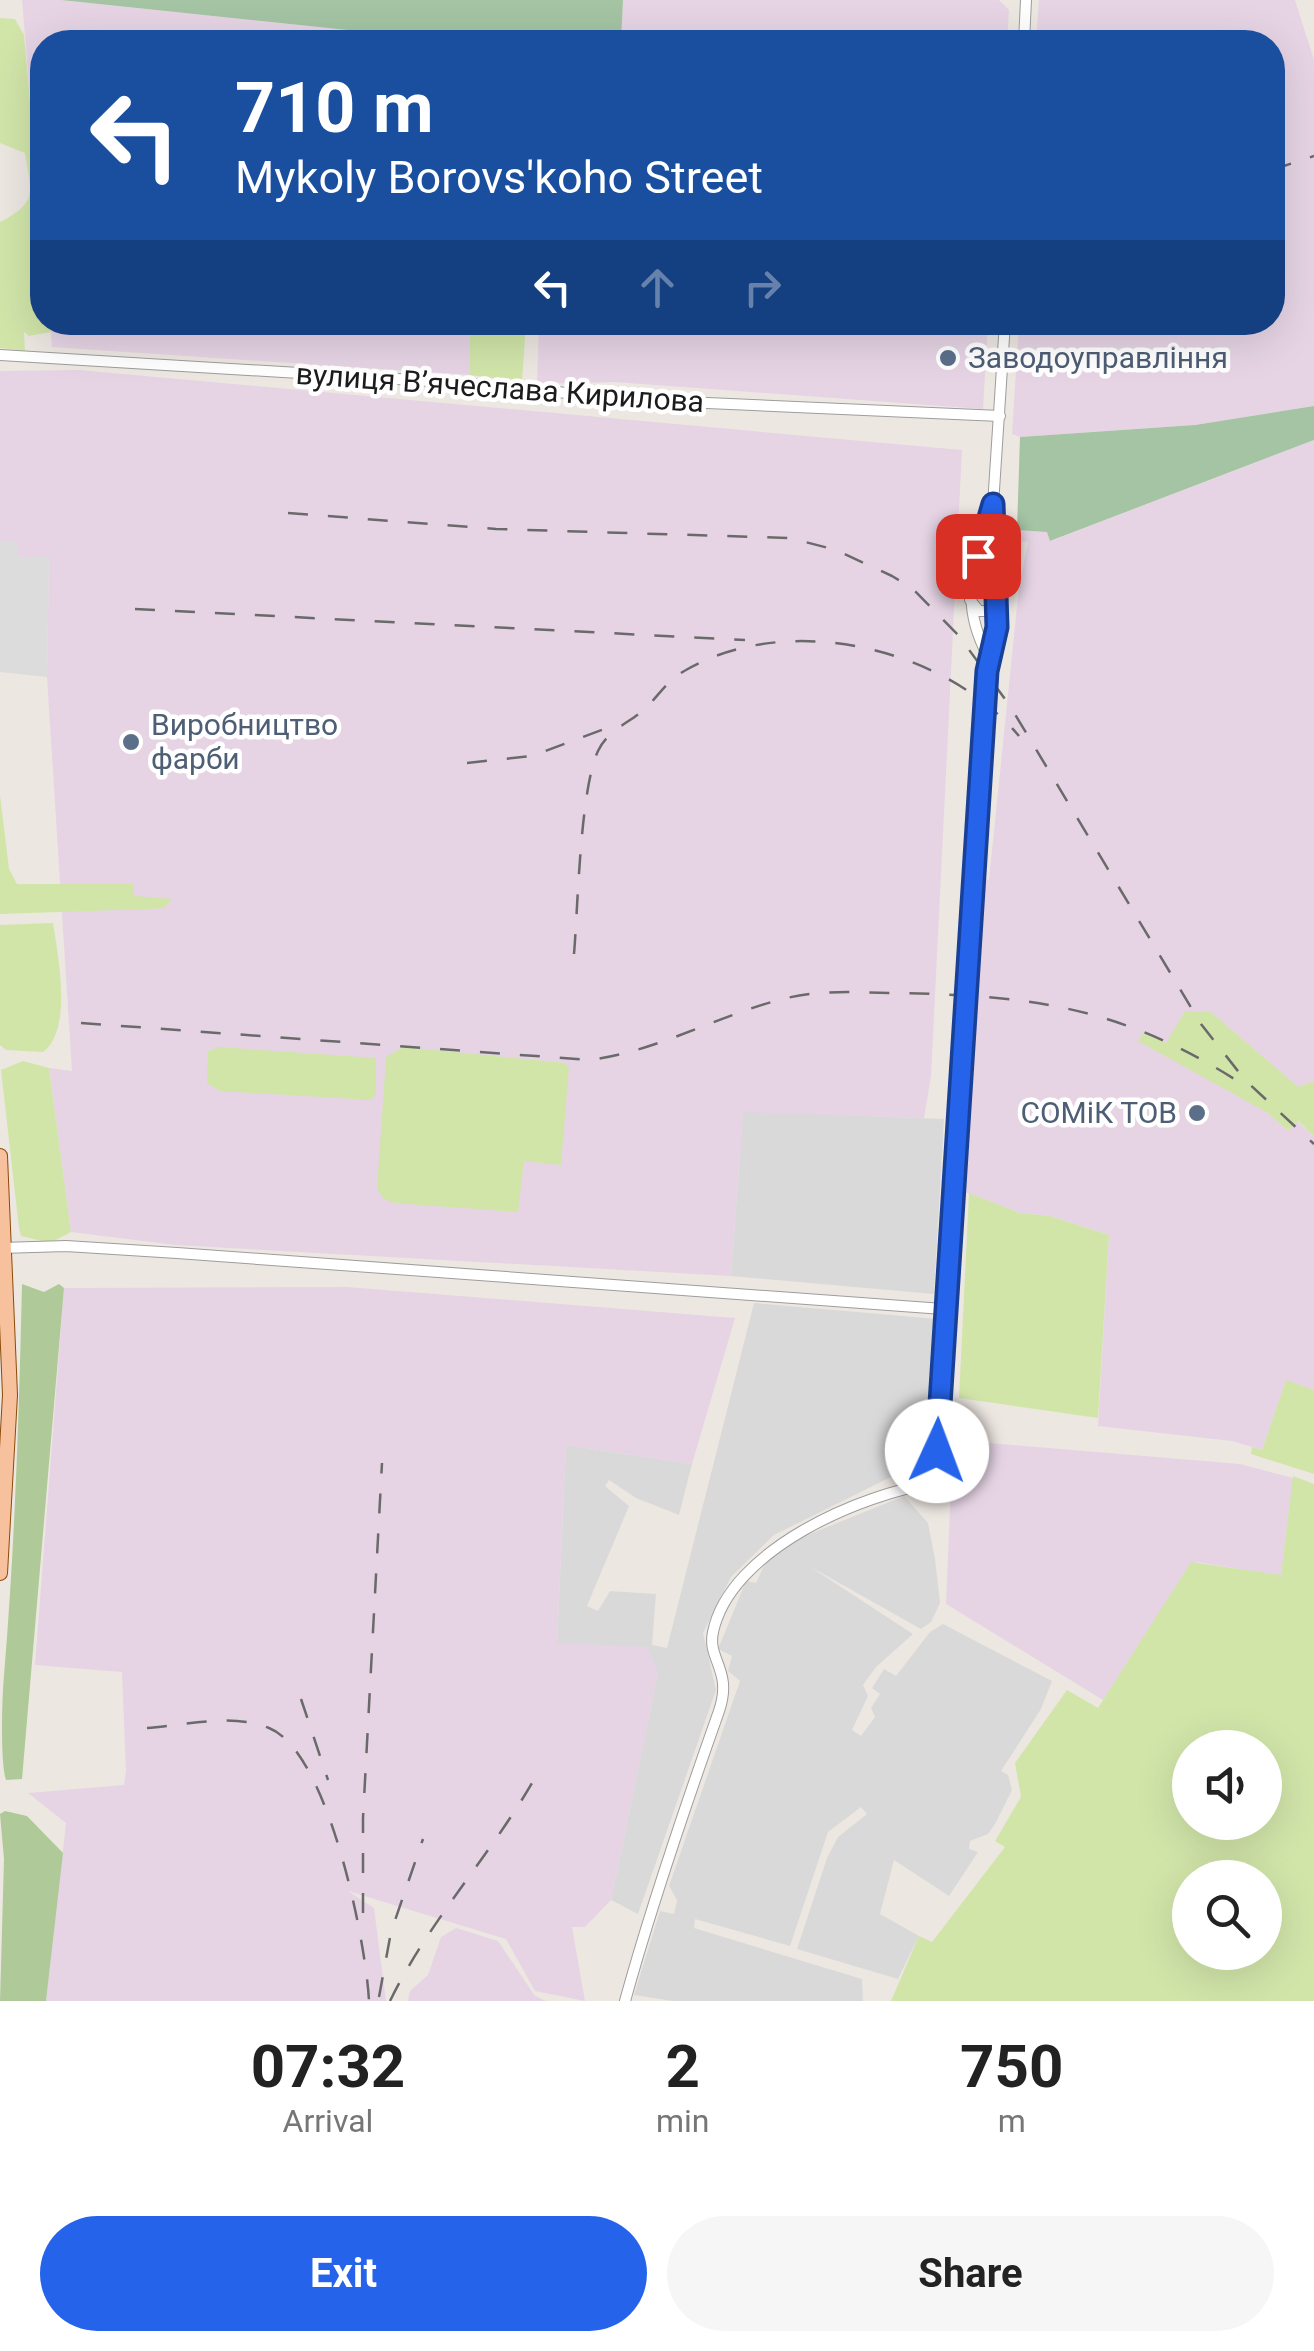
<!DOCTYPE html>
<html lang="en">
<head>
<meta charset="utf-8">
<style>
	body { margin:0; font-family:Roboto,sans-serif; background:#f6f6f6; color:#222; height:100vh; display:flex; flex-direction:column; font-size:38px; white-space:nowrap }
	* { box-sizing:border-box; margin:0 }
	p { font-size:32px; color:#767676 }
	.icon { flex:none; width:55px; height:55px; fill:none; stroke:currentColor; stroke-width:2; stroke-linecap:round; stroke-linejoin:round }
	.map { position:relative; height:2001px; overflow:hidden }
	.panel { display:flex; flex-direction:column; background:#fff; flex:1 }
	.panel>* { flex:none }
	.guide { position:absolute; left:30px; top:30px; width:1255px; height:305px; border-radius:40px; box-shadow:0 10px 40px #0002; background:#1a4fa0; color:#fff; overflow:hidden }
	.controls { position:absolute; left:1172px; top:1730px; display:grid; gap:20px }
	.controls a { display:grid; place-items:center; width:110px; height:110px; border-radius:50%; background:#fff; box-shadow:0 10px 40px #0002; font-size:50px }
	.pin { position:absolute; display:grid; place-items:center; width:85px; height:85px; color:#fff; margin:-42px; border-radius:20px; box-shadow:0 5px 15px #0006 }
	.me { position:absolute; width:110px; margin:-55px; rotate:2deg; stroke-linejoin:round; filter:drop-shadow(0 0 8px #0008) }
	.turn { display:flex; align-items:center; gap:35px; height:210px; padding:0 40px; font-size:45px }
	.turn .icon { width:130px; height:130px; stroke-width:2.5 }
	.turn b { display:block; font-size:70px; line-height:85px }
	.lanes { display:flex; align-items:center; height:95px; padding:0 40px; background:#0003; justify-content:center; gap:50px; direction:ltr }
	.lanes .off { opacity:.35 }
	.eta { display:flex; justify-content:space-evenly; align-items:center; height:170px; text-align:center }
	.eta b { font-size:60px; font-weight:700; line-height:70px }
	.primary-button { display:flex; gap:20px; margin-top:auto; padding:20px 40px }
	.primary-button a { flex:1; height:115px; border-radius:60px; background:#2563eb; color:#fff; font-size:40px; font-weight:700; line-height:115px; text-align:center }
	.primary-button a+a { background:#f6f6f6; color:#222 }
	.map>svg:first-child { display:block }
	.residential { fill:#dad9d9 }
	.industrial { fill:#e6d4e5 }
	.grass { fill:#d1e5a9; fill-rule:evenodd }
	.forest { fill:#afca98 }
	.cemetery { fill:#a4c4a4 }
	.parking { fill:#dcdcdc }
	.lines { fill:none; stroke-linecap:round; stroke-linejoin:round }
	.minor-casing { stroke:#9d9d9d; stroke-width:12 }
	.major-casing { stroke:#8c4a07; stroke-width:16 }
	.minor { stroke:#fff; stroke-width:10 }
	.major { stroke:#f7c19d; stroke-width:14 }
	.rail { stroke:#6a6a6a; stroke-width:2.5; stroke-dasharray:20 20; stroke-linecap:butt }
	.route-casing { stroke:#184099; stroke-width:25 }
	.route { stroke:#2563eb; stroke-width:18 }
	.service-dot { fill:#5c6f8a; stroke:#fff; stroke-width:4 }
	.labels { text-anchor:middle; stroke-width:9; stroke-linejoin:round; paint-order:stroke }
	.service-label { font-size:30px; fill:#4e5e75; stroke:#fff; text-anchor:start }
	.street-label { font-size:30px; fill:#1c1c1c; stroke:#fff }
</style>
</head>
<body>
<div class="map">
<svg width="1314" height="2001" viewBox="0 0 1314 2001">
	<rect width="100%" height="100%" fill="#ede7e2"/>
	<path class="residential" d="M743,1111L944,1119L934,1294L731,1276Z
		M754,1303L938,1319L921,1454L909,1468L774,1535L731,1577L703,1633L716,1690L638,1914L611,1900L658,1672L557,1644L566,1445L692,1464L679,1515L636,1498L609,1480L605,1486L629,1506L587,1606L598,1611L610,1591L656,1594L652,1645L667,1648Z
		M904,1496L928,1523L935,1559L940,1603L931,1622L921,1629L809,1566L913,1634L876,1667L863,1685L868,1696L852,1730L861,1736L875,1717L871,1708L880,1694L872,1688L884,1669L896,1676L930,1632L943,1624L1052,1681L1041,1709L1001,1771L1008,1775L1012,1790L995,1824L988,1834L970,1841L969,1849L978,1852L949,1896L894,1860L880,1914L919,1936L898,1979L797,1949L827,1858L838,1837L867,1814L861,1807L828,1832L790,1946L695,1919L694,1928L862,1979L863,2001H673L634,1995L660,1911L674,1914L677,1900L669,1886L740,1681L728,1671L732,1656L718,1649L746,1581L756,1583L766,1561L800,1538Z"/>
	<path class="industrial" d="M22,0H61L462,42H42V238Z
		M623,0H999L1009,10L1007,42H621Z
		M1039,0H1295L1314,60V406L1195,425L1020,437L1012,434L1019,323L1272,322V42H1036Z
		M50,323H470V375L52,347Z
		M539,323H988L983,409L614,382L537,384Z
		M79,370L962,450L931,1076L924,1118L743,1112L731,1276L175,1245L71,1232L49,1068L72,1071L47,677L49,557L17,558L18,542H0V371Z
		M1314,440V1081L1298,1088L1211,1012L1268,1113L1288,1131L1297,1121L1314,1136V1390L1286,1381L1262,1450L1232,1441L1098,1426L1109,1235L1050,1216L1020,1213L962,1191L982,878L989,880L1019,587L1028,542L1011,540L1017,530L1047,532L1051,541Z
		M347,1287L735,1318L692,1464L566,1445L557,1643L647,1647L658,1672L611,1900L585,1927H572L585,2001L535,1991L506,1939L348,1891L374,1908L386,2001H46L66,1823L28,1793L124,1785L126,1771L122,1672L35,1665L64,1288Z
		M953,1440L1240,1464L1293,1478L1281,1576L1197,1562L1103,1700L946,1604Z
		M456,1928L498,1941L535,1996L546,2001H408L410,1991L428,1975L441,1937Z"/>
	<path class="grass" d="M0,18L15,19L24,35L42,238V322L50,323L51,332L29,336L24,332L25,351L0,348V222C39,202 31,192 25,153L0,143Z
		M470,323H526L522,382L470,375Z
		M0,795L9,869L17,884H133L134,896L173,899L164,908L148,909L0,914Z
		M53,923C58,956 73,1030 43,1052L6,1050L0,1045V925Z
		M1185,1011L1211,1012L1298,1087L1314,1081V1136L1298,1121L1288,1131L1268,1113L1138,1041L1143,1033L1166,1043Z
		M219,1047L376,1058V1094L371,1100L220,1091L207,1083L208,1051Z
		M403,1047L565,1063L569,1068L561,1165L524,1161L518,1212L394,1203L384,1199L377,1189L386,1057Z
		M23,1061L49,1068L71,1232L50,1243L21,1236L19,1228L1,1070Z
		M969,1193L1020,1213L1050,1216L1109,1235L1098,1418L959,1398Z
		M1286,1380L1314,1390V1474L1251,1454L1252,1447L1262,1450Z
		M1293,1476L1314,1484V2001H891L919,1936L932,1942L1005,1847L995,1841L1021,1797L1015,1763L1067,1690L1098,1708L1191,1562L1281,1575ZM1190,1748H1265V1822H1190ZM1190,1878H1265V1952H1190Z"/>
	<path class="forest" d="M22,1284L44,1292L59,1284L64,1288L22,1779L6,1780C0,1761 2,1699 4,1675C15,1544 19,1415 22,1284Z
		M5,1811L27,1816L63,1853L46,2001H0L4,1859L0,1814Z"/>
	<path class="cemetery" d="M61,0H623L621,42H462Z
		M1314,406V440L1050,541L1047,532L1017,530L1020,437L1195,425Z"/>
	<path class="parking" d="M0,542H18V558L49,556L47,677L0,672Z"/>
	<g class="lines">
		<defs>
			<path id="minor" d="M1024,42L1026,0
				M0,355L463,383L639,400L1000,416
				M971,584L980,575L990,574L999,582
				M970,600L979,611H990L998,601
				M988,656C959,603 973,565 991,510
				M1,1248L66,1246L177,1253L943,1309
				M625,2001C652,1903 685,1807 719,1711C733,1670 707,1660 713,1632C730,1550 862,1493 936,1483L943,1309L987,671L997,627L993,505L1005,322"/>
			<path id="major" d="M0,1156L10,1395L0,1573"/>
		</defs>
		<use href="#minor" class="minor-casing"/>
		<use href="#major" class="major-casing"/>
		<use href="#minor" class="minor"/>
		<use href="#major" class="major"/>
		<path class="rail" d="M1272,170L1314,156
			M288,513L496,529L790,538L836,550L892,576L912,588L959,636L1010,706L1201,1024L1245,1080L1314,1144
			M135,609L745,640
			M467,763L532,756L615,725
			M574,954C578,907 580,790 598,751C608,729 632,722 648,706C660,693 669,679 686,670C788,611 944,647 1019,736
			M81,1023L590,1060C659,1051 720,1014 787,998C824,989 863,993 901,993C1036,996 1121,1008 1236,1080
			M301,1699L328,1780
			M147,1728C185,1725 233,1713 269,1728C328,1751 366,1941 369,2001
			M363,1913V1818L382,1463
			M379,1997L391,1932L423,1839
			M390,2001C431,1917 495,1851 540,1769"/>
	</g>
	<g class="lines">
		<defs>
			<path id="route" d="M937,1451L987,671L997,627L993,504L978,556"/>
		</defs>
		<use href="#route" class="route-casing"/>
		<use href="#route" class="route"/>
	</g>
	<g class="service-dot">
		<circle cx="948" cy="358" r="10"/>
		<circle cx="131" cy="742" r="10"/>
		<circle cx="1197" cy="1113" r="10"/>
	</g>
	<g class="labels">
		<g class="service-label">
			<text x="968" y="368">Заводоуправління</text>
			<text x="151" y="735">Виробництво<tspan x="151" dy="34">фарби</tspan></text>
			<text x="1177" y="1123" text-anchor="end">СОМіК ТОВ</text>
		</g>
		<g class="street-label">
			<text transform="translate(500 388) rotate(4)" y="10">вулиця Вʼячеслава Кирилова</text>
		</g>
	</g>
</svg>
<div class="controls">
<a><svg class="icon" aria-label="sound" viewBox="0 0 24 24"><path d="M4 9h4l5-4v14l-5-4H4zM17 9q2 3 0 6"/></svg></a>
<a><svg class="icon" aria-label="search" viewBox="0 0 24 24"><circle cx="10" cy="10" r="6"/><path d="M15 15l6 6"/></svg></a>
</div>
<div class="pin" style="left:978px;top:556px;background:#d93025"><svg class="icon" aria-label="arrive" viewBox="0 0 24 24"><path d="M6 21V4h12l-3 4 3 4H6"/></svg></div>
<svg class="me" style="left:937px;top:1451px" viewBox="-20 -20 40 40"><circle r="19" fill="#fff"/><path d="M0-13L10 11 0 6-10 11z" fill="#2563eb"/></svg>
<div class="guide">
<div class="turn"><svg class="icon" aria-label="left" viewBox="0 0 24 24"><path d="M17 20v-9H6M10 6l-5 5 5 5"/></svg><div><b>710 m</b>Mykoly Borovs'koho Street</div></div>
<div class="lanes"><svg class="icon" aria-label="left" viewBox="0 0 24 24"><path d="M17 20v-9H6M10 6l-5 5 5 5"/></svg><svg class="icon off" aria-label="ahead" viewBox="0 0 24 24"><path d="M12 20V5M6 11l6-6 6 6"/></svg><svg class="icon off" aria-label="right" viewBox="0 0 24 24"><path d="M7 20v-9h11M14 6l5 5-5 5"/></svg></div>
</div>
</div>
<section class="panel">
<div class="eta">
<div><b>07:32</b><p>Arrival</p></div>
<div><b>2</b><p>min</p></div>
<div><b>750</b><p>m</p></div>
</div>
<div class="primary-button"><a>Exit</a><a>Share</a></div>
</section>
</body>
</html>
